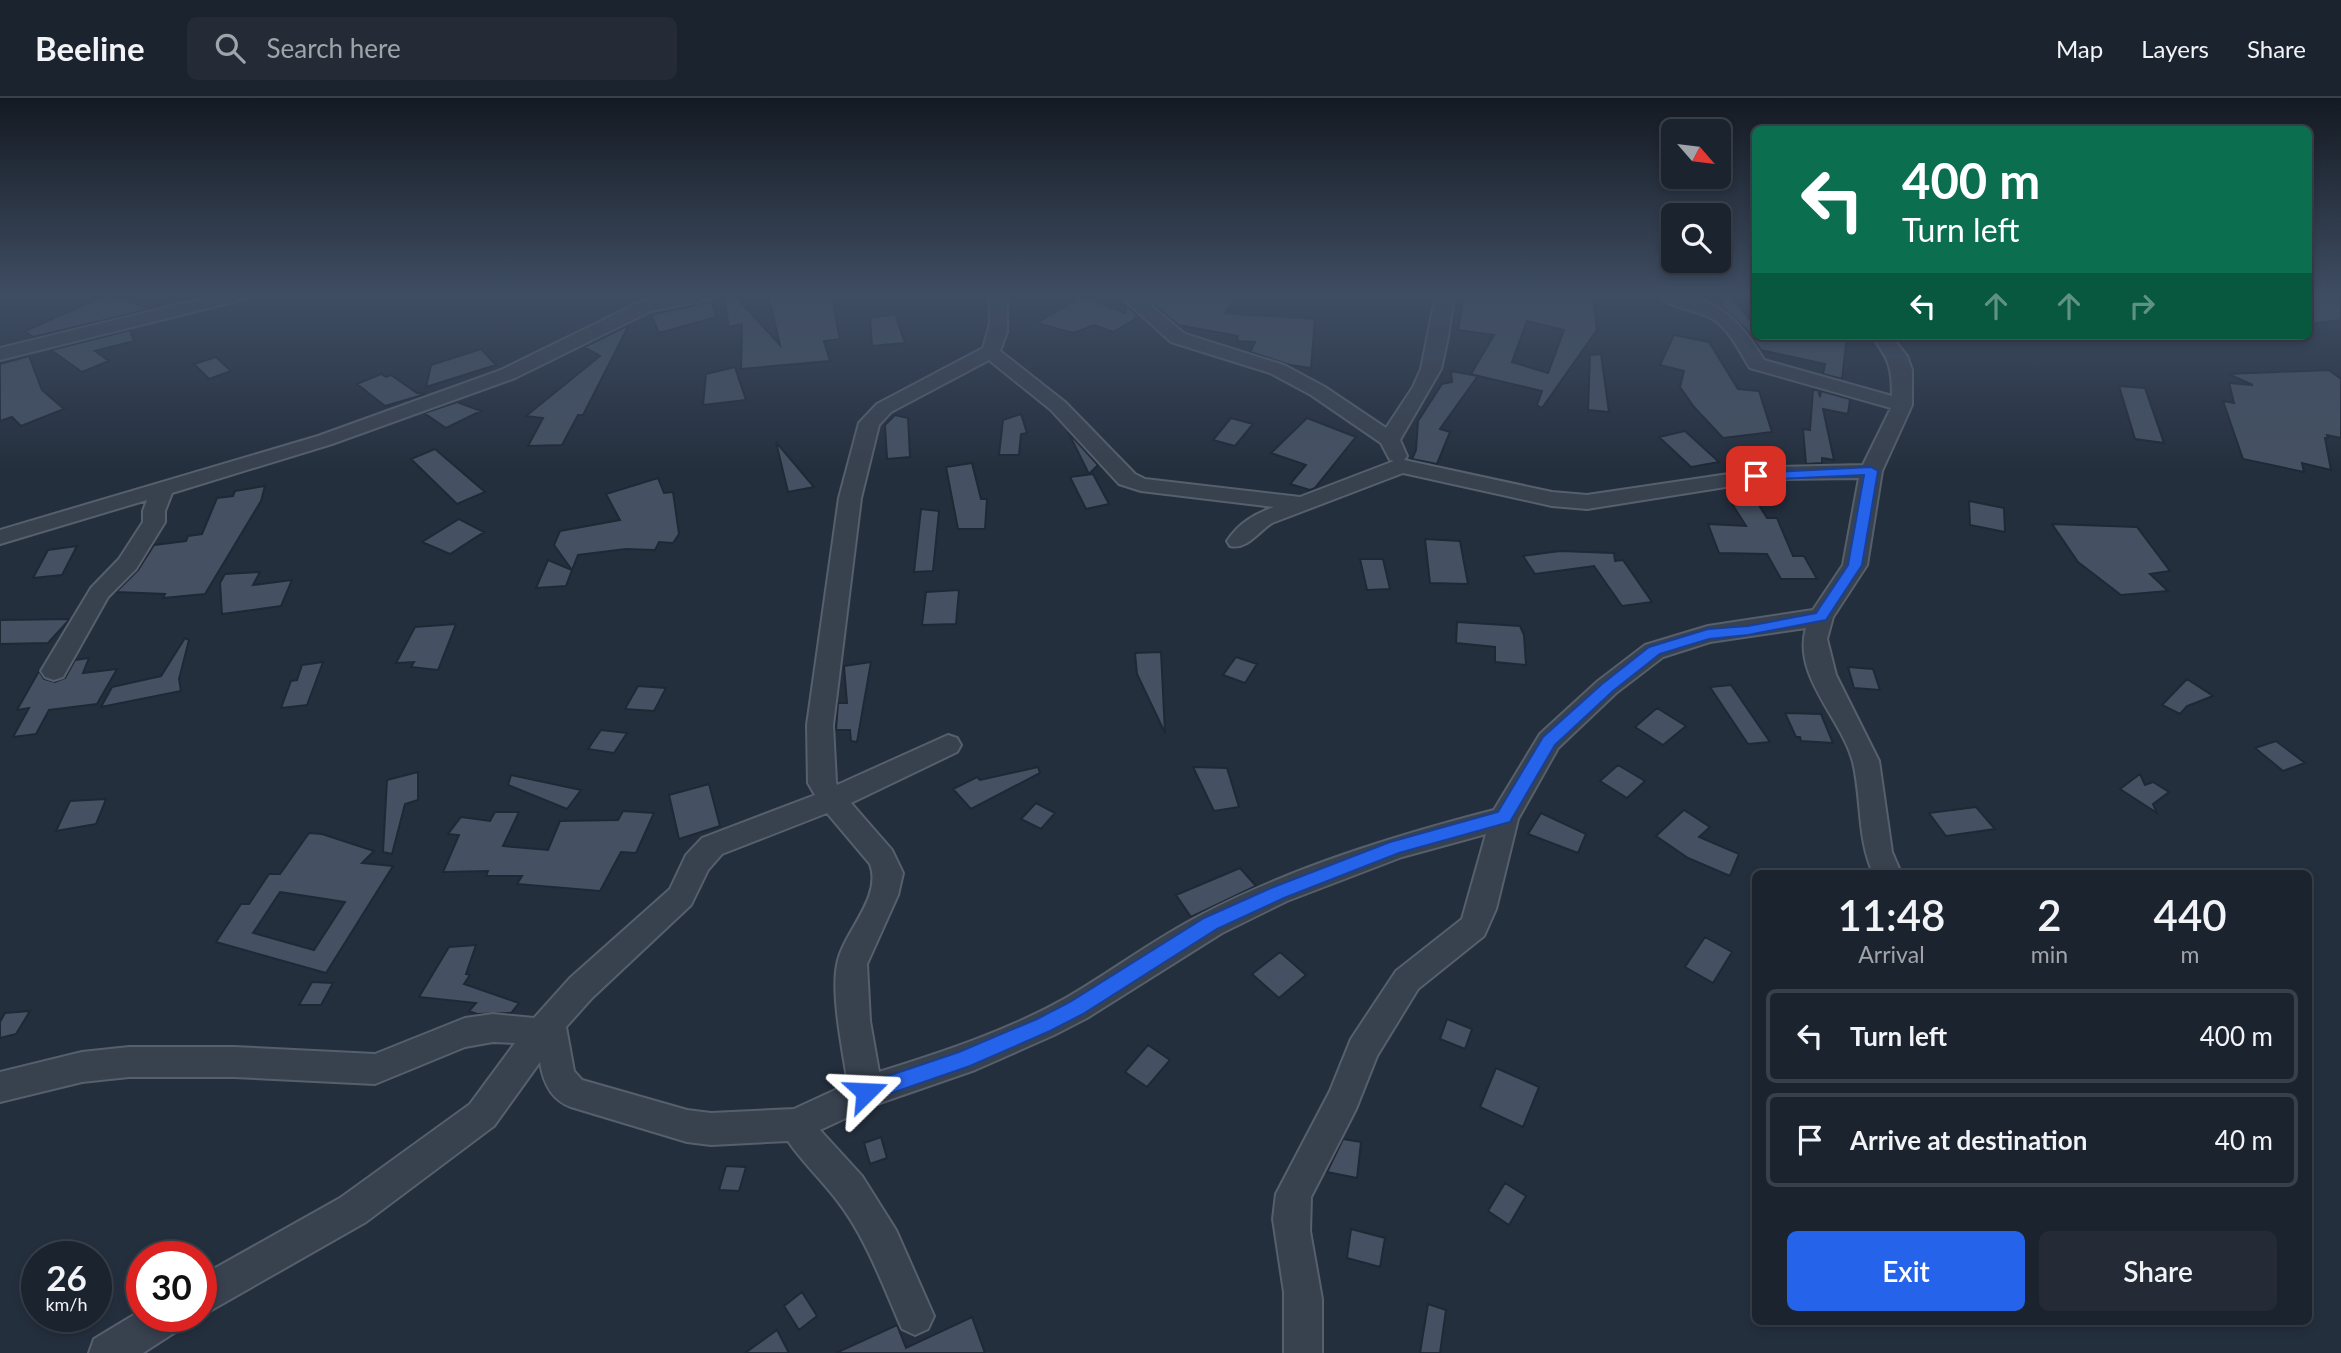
<!DOCTYPE html>
<html lang="en">
<head>
<meta charset="utf-8">
<style>
	body { margin:0; font-family:Lato,sans-serif; background:#242b36; color:#f1f3f6; height:100vh; display:flex; flex-direction:column; font-size:26px; white-space:nowrap }
	* { box-sizing:border-box; margin:0 }
	p { font-size:23px; color:#a0a4aa }
	.icon { flex:none; width:38px; height:38px; fill:none; stroke:currentColor; stroke-width:2; stroke-linecap:round; stroke-linejoin:round }
	.map { position:relative; flex:1; overflow:hidden }
	.panel { position:absolute; left:1752px; top:772px; width:560px; height:455px; display:flex; flex-direction:column; background:#1b232e; border-radius:10px; box-shadow:0 4px 10px #0003,0 0 0 2px #39404a }
	.panel>* { flex:none }
	.hud { position:absolute; left:1752px; top:28px; width:560px; height:214px; border-radius:10px; box-shadow:0 4px 10px #0003,0 0 0 2px #39404a; background:#0b6e4f; color:#fff; overflow:hidden }
	.needle { width:46px; rotate:118deg }
	.buttons { position:absolute; left:1661px; top:21px; display:grid; gap:14px }
	.buttons a { display:grid; place-items:center; width:70px; height:70px; border-radius:10px; background:#1b232e; box-shadow:0 4px 10px #0003,0 0 0 2px #39404a; font-size:35px }
	.speed { position:absolute; left:21px; top:1143px; display:flex; gap:14px; font-size:35px; font-weight:700; text-align:center }
	.speed>* { display:grid; place-content:center; width:91px; height:91px; border-radius:50%; background:#1b232e; box-shadow:0 4px 10px #0003,0 0 0 2px #39404a; line-height:1 }
	.speed small { font-size:18px; font-weight:400 }
	.speed .limit { border:10px solid #d22; background:#fff; color:#111 }
	.pin { position:absolute; display:grid; place-items:center; width:60px; height:60px; color:#fff; margin:-30px; border-radius:14px; box-shadow:0 4px 10px #0006 }
	.me { position:absolute; width:77px; margin:-38px; rotate:69deg; stroke-linejoin:round; filter:drop-shadow(0 0 5px #0008) }
	.turn { display:flex; align-items:center; gap:24px; height:147px; padding:0 35px; font-size:32px }
	.turn .icon { width:91px; height:91px; stroke-width:2.5 }
	.turn b { display:block; font-size:49px; line-height:60px }
	.lanes { display:flex; align-items:center; height:66px; padding:0 35px; background:#0003; justify-content:center; gap:35px; direction:ltr }
	.lanes .off { opacity:.35 }
	.eta { display:flex; justify-content:space-evenly; align-items:center; height:119px; text-align:center }
	.eta b { font-size:42px; font-weight:600; line-height:49px }
	.action { display:flex; gap:14px; margin-top:auto; padding:14px 35px }
	.action a { flex:1; height:80px; border-radius:10px; background:#2563eb; color:#fff; font-size:28px; font-weight:600; line-height:80px; text-align:center }
	.action a+a { background:#242b36; color:#f1f3f6 }
	ul { padding:0; list-style:none }
	li { display:flex; align-items:center; gap:21px; height:94px; margin:0 14px 10px; padding:0 21px; border:4px solid #39404a; border-radius:10px }
	li div { flex:1 }
	li b { display:block; font-size:26px }
	li em { font-style:normal }
	header { display:flex; align-items:center; gap:42px; box-sizing:border-box; height:98px; padding:0 35px; background:#1b232e; border-bottom:2px solid #39404a }
	header strong { font-size:33px }
	nav { display:flex; gap:38px; margin-inline-start:auto; font-size:24px }
	.search { width:490px; height:63px; background:#242b36; display:flex; align-items:center; gap:18px; box-sizing:border-box; padding:0 24px; border-radius:10px; color:#a0a4aa; font-size:26px }
	.map>svg:first-child { display:block }
	.building { fill:#455162; stroke:#1f2835; stroke-width:2; fill-rule:evenodd }
	.lines { fill:none; stroke-linecap:round; stroke-linejoin:round }
	.minor-casing { stroke:#565f6c; stroke-width:4 }
	.minor { fill:#38414e; fill-rule:evenodd }
	.route { fill:#2563eb; stroke:#184099; stroke-width:2 }
</style>
</head>
<body>
<header>
<strong>Beeline</strong>
<div class="search"><svg class="icon" aria-label="search" viewBox="0 0 24 24"><circle cx="10" cy="10" r="6"/><path d="M15 15l6 6"/></svg>Search here</div>
<nav><a>Map</a><a>Layers</a><a>Share</a></nav>
</header>
<div class="map">
<svg width="2341" height="1255" viewBox="0 0 2341 1255">
	<rect width="100%" height="100%" fill="#242f3e"/>
	<path class="building" d="M108,196L151,211L33,239L25,233Z
		M723,196H733L780,247L768,196H831L840,241L824,243L830,263L741,271L742,226L729,229Z
		M1141,196H1239L1225,215L1315,221L1311,270L1290,267L1250,254L1255,244L1237,243L1238,238L1178,227Z
		M1536,196L1593,198L1597,232L1542,310L1537,307L1542,293L1478,278L1440,331L1450,334L1437,366L1412,361L1416,352L1418,323L1442,286L1452,284L1451,273L1478,278L1471,276L1494,237L1458,232L1464,197L1536,198ZM1527,223L1564,232L1548,275L1512,264Z
		M1717,196H1730L1755,229V238H1847L1842,281L1823,276L1825,266L1761,252L1746,231L1723,210Z
		M1083,198L1125,215L1126,207L1140,220L1134,219L1137,220L1113,234L1094,227L1073,235L1037,225Z
		M2341,198V222L2308,226V199Z
		M712,203L716,219L659,235L651,217Z
		M895,216L905,245L872,248L870,220Z
		M629,227L583,317H578L562,347L528,348L543,320L526,318L600,258L584,249Z
		M130,232L134,243L95,253L109,263L82,274L51,252Z
		M1674,237L1709,244L1738,291L1759,293L1772,334L1723,340L1694,309L1680,289L1684,273L1660,267Z
		M481,251L496,267L426,289L431,267Z
		M1601,256L1609,314L1588,312L1590,257Z
		M29,258L42,292L64,311L21,328L12,319L0,323V266Z
		M216,259L231,273L209,281L194,266Z
		M735,269L746,302L703,307L706,276Z
		M2329,272L2341,281V340L2327,337L2328,340H2325L2331,372L2302,365L2304,374L2243,361L2223,303L2234,305L2229,285L2253,287L2228,276Z
		M381,276L386,279L391,277L417,295L426,296L385,308L357,286Z
		M2119,288L2145,290L2164,345L2135,341Z
		M1813,292H1818L1820,299L1821,293L1850,301L1848,316L1823,311L1834,362L1822,360V365L1806,366L1803,331L1810,332Z
		M457,304L481,313L446,330L424,315Z
		M1021,316L1027,335L1021,336L1019,357H999L1003,322Z
		M895,317L908,320L910,359L887,361L885,327Z
		M1231,320L1253,326L1235,348L1213,342Z
		M1307,320L1356,339L1315,390L1310,392L1290,386L1306,367L1271,355Z
		M1685,333L1719,364L1691,369L1659,339Z
		M1068,334L1098,367L1089,376Z
		M776,344L814,389L788,394Z
		M435,351L485,394L457,406L411,361Z
		M972,365L981,401H987L985,431H958L946,369Z
		M1093,376L1109,406L1086,411L1070,379Z
		M658,380L664,395L673,394L679,436L673,445L659,444L655,452L626,451L578,457L572,472L554,447L560,433L620,422L606,396Z
		M265,388L261,403L205,496L163,500L165,496L116,494L138,472L154,447L186,443L188,438L202,436L217,400L233,398L235,393Z
		M1752,396L1767,420H1777L1793,458H1804L1817,481H1781L1767,456L1719,455L1708,426L1746,428L1727,398Z
		M1969,403L2004,410L2005,434L1970,427Z
		M921,411L939,413L933,473L914,474Z
		M459,421L484,434L450,456L422,444Z
		M2052,426L2137,429L2170,473L2150,476L2168,493L2121,497L2078,464Z
		M1425,441L1460,443L1468,486L1430,485Z
		M77,448L62,477L33,480L48,452Z
		M1560,453L1614,455L1615,463L1623,462L1652,504L1622,508L1594,468L1535,476L1523,458Z
		M1360,461H1383L1390,491L1367,492Z
		M548,462L572,472L566,488L536,490Z
		M260,474L253,487L292,482L281,508L222,516L220,485L225,476Z
		M959,492L956,526L922,527L926,494Z
		M70,521L48,545L0,546V522Z
		M1457,524L1520,528L1524,537L1526,567L1495,564V549L1456,545Z
		M456,526L438,572L411,569L414,564L396,565L415,529Z
		M185,540L189,542L179,581L181,593L101,609L112,589L161,578Z
		M1161,554L1165,635L1137,576L1135,555Z
		M1236,559L1257,566L1245,585L1223,577Z
		M89,560L83,575L117,571L97,606L49,612L36,636L13,639L29,610L17,612L39,573L44,581L55,584L65,580L75,562Z
		M323,564L307,607L281,610L291,583L297,582L302,567Z
		M871,564L857,644L851,643L850,632H836L838,605H847L844,568Z
		M1848,569L1873,571L1880,592L1854,590Z
		M2187,581L2213,598L2187,608L2180,616L2162,607Z
		M1731,587L1770,644L1748,646L1710,589Z
		M638,588L666,590L654,613L625,611Z
		M1657,610L1686,628L1663,647L1635,629Z
		M1785,615L1821,616L1833,645L1801,643L1800,639H1796Z
		M601,632L627,635L614,655L588,651Z
		M2276,643L2305,665L2283,673L2255,650Z
		M1618,667L1645,683L1627,700L1600,683Z
		M1038,669L1040,675L971,711L953,691L977,679L980,682Z
		M1193,669L1227,670L1239,709L1214,713Z
		M418,674V702L405,706L392,756L383,754L387,682Z
		M2140,676L2145,687L2153,684L2169,694L2153,706L2157,715L2120,691Z
		M511,677L581,692L567,711L508,687Z
		M709,686L720,728L679,741L669,697Z
		M106,701L96,726L56,733L70,703Z
		M1036,705L1055,715L1041,731L1021,721Z
		M1976,709L1995,731L1946,738L1929,715Z
		M1684,712L1710,729L1699,739L1739,756L1730,778L1688,760L1656,738Z
		M623,713L654,715L636,755L621,754L600,793L517,786L522,778H486L488,773L443,774L459,737L448,736L461,719L490,723L495,714H519L503,748L548,752L560,723L618,722Z
		M1541,715L1586,736L1578,755L1528,736Z
		M309,735L322,736L374,753L362,765L393,768L326,875L216,844L241,806H249L269,776H280ZM280,794L345,804L314,852L253,835Z
		M1240,770L1256,788L1191,819L1176,797Z
		M1705,839L1732,854L1713,885L1685,869Z
		M476,847L466,876L470,877L464,886L519,905L511,915L477,916L469,913L476,905L419,899L449,849Z
		M1280,854L1306,877L1279,900L1252,876Z
		M312,884L333,885L321,907H299Z
		M30,913L16,936L0,940V924L5,915Z
		M1447,921L1472,931L1465,951L1440,941Z
		M1148,947L1170,962L1147,989L1125,974Z
		M1496,970L1539,989L1523,1029L1480,1009Z
		M881,1039L887,1060L870,1066L864,1045Z
		M1343,1041L1361,1044L1357,1080L1327,1074Z
		M726,1068L746,1069L739,1093L719,1092Z
		M1505,1085L1526,1098L1509,1127L1488,1113Z
		M1351,1131L1385,1140L1380,1169L1347,1160Z
		M802,1194L817,1218L799,1232L784,1208Z
		M1428,1206L1446,1212L1440,1255H1420Z
		M972,1219L985,1255H836L897,1227L906,1250Z
		M777,1232L789,1255H745Z"/>
	<g class="lines">
		<defs>
			<path id="minor" d="M222,196H252L249,200L0,262V250Z
				M683,196H720L711,201L651,213L515,280L332,346L172,395L165,413V424L136,471L108,499L63,579L54,582L45,579L41,573L91,490L119,461L143,424V413L147,402L0,446V432L318,338L501,272L640,204Z
				M989,196H1007V234L1000,253L1065,304L1135,376L1145,381L1300,399L1394,363L1390,362L1381,345L1311,297L1270,275L1171,244L1118,196H1137L1185,236L1284,267L1325,289L1386,330L1413,289L1421,271L1436,196H1454L1448,239L1441,271L1400,342L1407,358L1404,362L1552,394L1587,397L1776,369L1863,367L1891,310L1750,270C1739,253 1731,233 1713,221C1697,211 1670,212 1658,196C1713,196 1737,217 1764,262L1892,298C1892,268 1889,262 1872,238H1891L1907,258L1912,272V307L1882,373L1867,467L1833,519L1827,541L1836,577L1879,663L1892,754L1901,775H1873C1857,739 1862,702 1853,664C1842,621 1792,578 1806,530L1710,544L1663,559L1616,595L1558,650L1518,721L1496,811L1484,838L1418,891L1377,958L1356,1011L1311,1099L1310,1133L1322,1201V1255H1284V1194L1273,1121L1276,1096L1330,993L1351,941L1396,873L1462,821L1486,736L1402,759L1287,803L1222,835L1087,920L1054,937L975,972L874,1007L820,1032L862,1078L896,1132L934,1218L928,1231L915,1237L902,1231C883,1188 866,1139 836,1101C821,1081 802,1064 788,1043L711,1047L687,1044L571,1009C551,1002 543,984 540,964L494,1028L366,1124L201,1218V1178L340,1100L470,1006L515,945L493,944L465,949L375,986L234,979H129L82,984L0,1004V974L82,954L129,949H234L375,956L465,920L493,916L534,920L570,880L670,791L686,757L702,740L815,697L808,685L807,627L839,400L859,325L877,306L983,250L990,226ZM989,262L1051,312L1119,386L1141,393L1274,409C1254,416 1239,425 1227,443L1230,448C1247,452 1258,434 1272,425L1403,375L1552,408L1587,411L1776,381L1859,380L1843,467L1813,512L1708,528L1645,547L1598,583L1540,636L1494,712C1394,738 1293,769 1201,817C1154,841 1111,874 1066,900C1007,933 943,954 879,974L870,923L867,866L898,797L903,775L892,752L851,705L957,654L961,647L957,640L948,637L837,687L836,684L833,627L861,400L879,327L891,314ZM827,715L870,766C883,800 842,835 837,867C831,898 843,954 848,986L794,1011L711,1015L687,1012L582,982L574,973L566,929L592,900L691,807L708,772L722,756Z
				M142,1212V1218H186L180,1231L143,1255H89L94,1241Z"/>
		</defs>
		<use href="#minor" class="minor-casing"/>
		<use href="#minor" class="minor"/>
	</g>
	<linearGradient id="sky" x2="0" y2="1"><stop stop-color="#141a22"/><stop offset="0.53" stop-color="#3f4d63"/><stop offset="1" stop-color="#3f4d63" stop-opacity="0"/></linearGradient>
	<rect width="2341" height="371" fill="url(#sky)"/>
	<path class="route" d="M1871,369L1878,373L1862,467L1826,522L1748,537L1709,541L1660,556L1613,593L1555,647L1510,724L1399,755L1284,800L1217,831L1083,916L1050,933L970,968L866,1004L858,1001L855,994L858,988L959,954L1037,921L1070,904L1204,820L1271,790L1390,744L1498,714L1543,639L1602,586L1649,549L1708,531L1748,528L1816,515L1848,467L1864,377L1756,382L1752,380V375Z"/>
</svg>
<div class="buttons">
<a><svg class="needle" viewBox="-14 -14 28 28"><path d="M0-13l5 13h-10z" fill="#e53935"/><path d="M0 13l5-13h-10z" fill="#a0a4aa"/></svg></a>
<a><svg class="icon" aria-label="search" viewBox="0 0 24 24"><circle cx="10" cy="10" r="6"/><path d="M15 15l6 6"/></svg></a>
</div>
<div class="speed"><div>26<small>km/h</small></div><div class="limit">30</div></div>
<div class="pin" style="left:1756px;top:378px;background:#d93025"><svg class="icon" aria-label="arrive" viewBox="0 0 24 24"><path d="M6 21V4h12l-3 4 3 4H6"/></svg></div>
<svg class="me" style="left:866px;top:994px" viewBox="-20 -20 40 40"><path d="M0-17L14 15 0 8-14 15z" fill="#2563eb" stroke="#fff" stroke-width="4"/></svg>
<div class="hud">
<div class="turn"><svg class="icon" aria-label="left" viewBox="0 0 24 24"><path d="M17 20v-9H6M10 6l-5 5 5 5"/></svg><div><b>400 m</b>Turn left</div></div>
<div class="lanes"><svg class="icon" aria-label="left" viewBox="0 0 24 24"><path d="M17 20v-9H6M10 6l-5 5 5 5"/></svg><svg class="icon off" aria-label="ahead" viewBox="0 0 24 24"><path d="M12 20V5M6 11l6-6 6 6"/></svg><svg class="icon off" aria-label="ahead" viewBox="0 0 24 24"><path d="M12 20V5M6 11l6-6 6 6"/></svg><svg class="icon off" aria-label="right" viewBox="0 0 24 24"><path d="M7 20v-9h11M14 6l5 5-5 5"/></svg></div>
</div>
<section class="panel">
<div class="eta">
<div><b>11:48</b><p>Arrival</p></div>
<div><b>2</b><p>min</p></div>
<div><b>440</b><p>m</p></div>
</div>
<ul>
<li><svg class="icon" aria-label="left" viewBox="0 0 24 24"><path d="M17 20v-9H6M10 6l-5 5 5 5"/></svg><div><b>Turn left</b></div><em>400 m</em></li>
<li><svg class="icon" aria-label="arrive" viewBox="0 0 24 24"><path d="M6 21V4h12l-3 4 3 4H6"/></svg><div><b>Arrive at destination</b></div><em>40 m</em></li>
</ul>
<div class="action"><a>Exit</a><a>Share</a></div>
</section>
</div>
</body>
</html>
